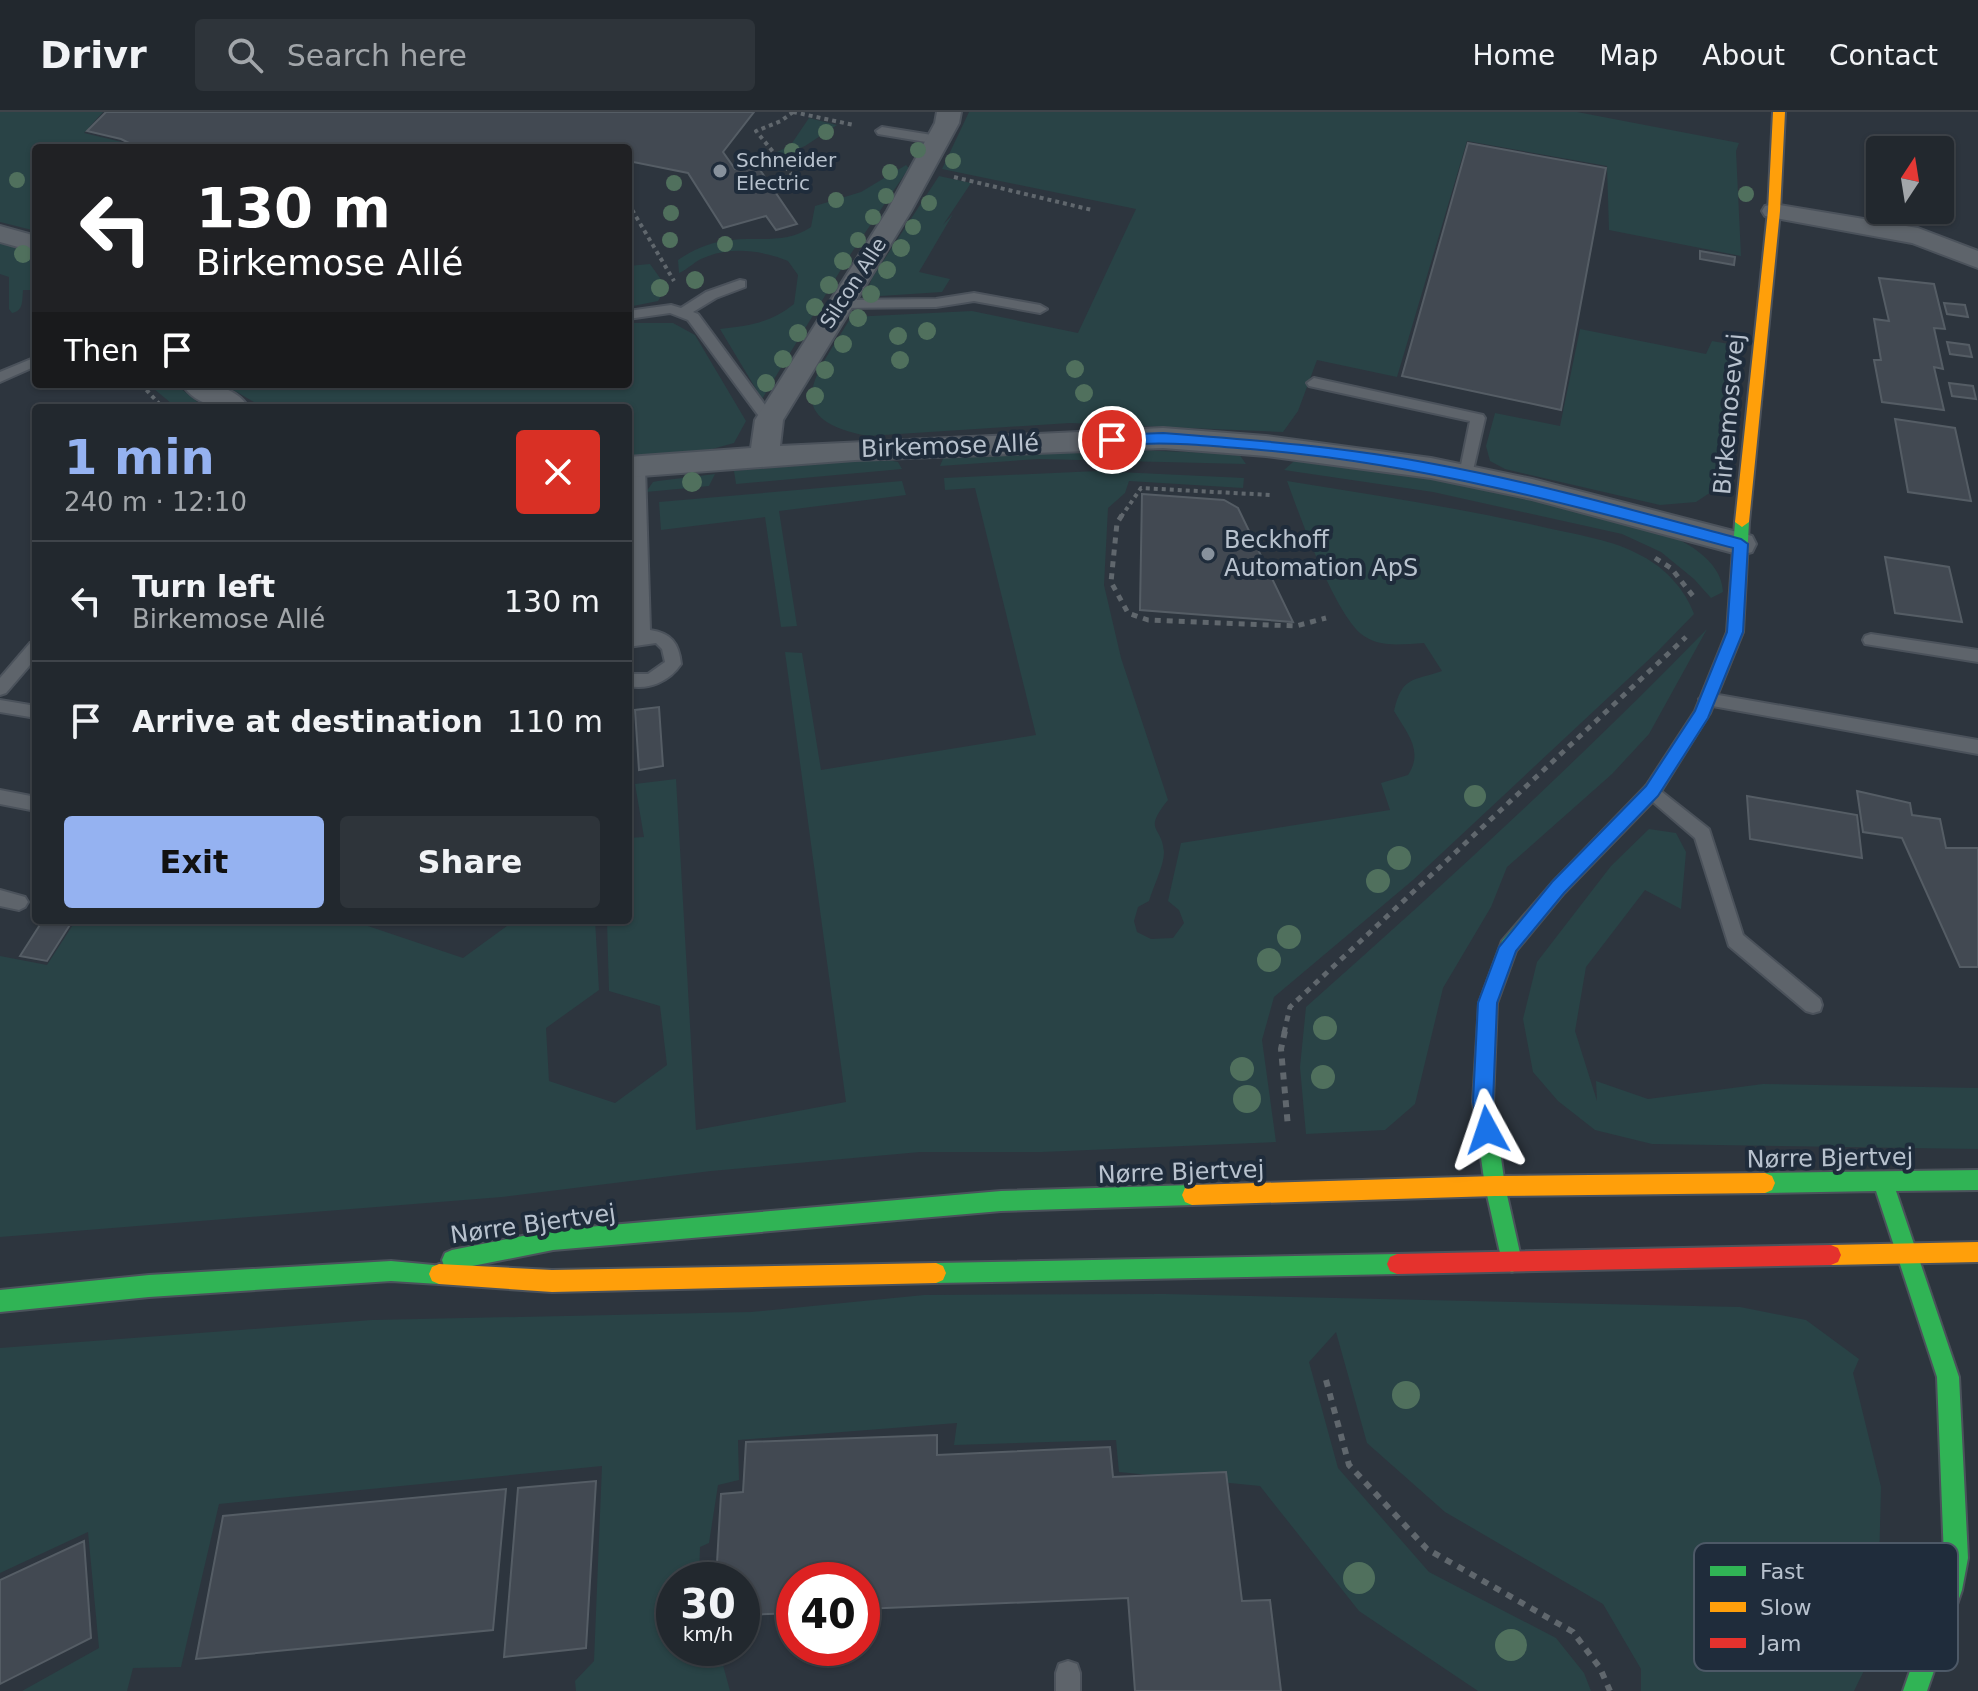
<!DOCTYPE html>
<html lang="en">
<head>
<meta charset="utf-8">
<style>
	body { margin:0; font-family:"DejaVu Sans",sans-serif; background:#2e343a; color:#f1f3f6; height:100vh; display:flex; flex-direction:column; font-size:30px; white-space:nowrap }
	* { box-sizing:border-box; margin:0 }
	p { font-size:26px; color:#a2a6aa }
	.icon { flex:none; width:44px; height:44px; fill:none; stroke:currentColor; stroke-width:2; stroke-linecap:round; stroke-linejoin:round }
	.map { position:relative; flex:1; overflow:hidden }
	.drawer { position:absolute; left:32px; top:292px; width:600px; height:520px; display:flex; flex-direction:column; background:#22282e; border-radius:8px; box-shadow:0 2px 6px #0004,0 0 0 2px #3f444a }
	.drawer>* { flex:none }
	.guide { position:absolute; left:32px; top:32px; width:600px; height:244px; border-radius:8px; box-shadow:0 2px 6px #0004,0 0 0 2px #3f444a; background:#202124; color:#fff; overflow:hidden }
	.needle { width:52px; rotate:12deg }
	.tools { position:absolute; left:1866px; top:24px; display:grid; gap:16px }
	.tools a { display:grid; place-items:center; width:88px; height:88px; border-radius:8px; background:#22282e; box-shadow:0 2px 6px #0004,0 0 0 2px #3f444a; font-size:40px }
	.speed { position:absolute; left:656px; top:1450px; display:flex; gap:16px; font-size:40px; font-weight:700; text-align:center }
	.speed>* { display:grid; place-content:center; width:104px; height:104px; border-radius:50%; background:#22282e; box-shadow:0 2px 6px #0004,0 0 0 2px #3f444a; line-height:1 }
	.speed small { font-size:20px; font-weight:400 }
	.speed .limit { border:12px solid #d22; background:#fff; color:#111 }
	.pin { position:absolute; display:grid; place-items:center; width:68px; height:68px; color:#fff; margin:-34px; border:4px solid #fff; border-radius:50%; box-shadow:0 2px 8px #0007 }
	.me { position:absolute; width:88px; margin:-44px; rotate:355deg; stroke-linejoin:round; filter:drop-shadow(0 0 6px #0008) }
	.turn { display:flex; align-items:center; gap:28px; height:168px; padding:0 32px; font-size:36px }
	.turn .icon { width:104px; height:104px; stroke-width:2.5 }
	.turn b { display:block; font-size:56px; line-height:68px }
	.then { display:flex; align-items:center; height:76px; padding:0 32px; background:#0003; gap:16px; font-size:30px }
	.round { display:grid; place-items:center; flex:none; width:84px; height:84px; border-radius:8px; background:#2e343a }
	.headline { display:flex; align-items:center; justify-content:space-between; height:136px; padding:0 32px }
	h1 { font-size:48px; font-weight:700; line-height:60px; color:#95b2f1 }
	.primary-button { display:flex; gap:16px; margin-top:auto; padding:16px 32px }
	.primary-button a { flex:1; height:92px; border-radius:8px; background:#95b2f1; color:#111; font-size:32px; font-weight:700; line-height:92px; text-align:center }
	.primary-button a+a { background:#2e343a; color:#f1f3f6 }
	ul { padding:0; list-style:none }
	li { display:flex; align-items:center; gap:24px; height:120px; padding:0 32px; border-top:2px solid #3f444a }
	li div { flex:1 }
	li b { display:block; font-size:30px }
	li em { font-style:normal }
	header { display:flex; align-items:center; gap:48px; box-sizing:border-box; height:112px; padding:0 40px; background:#22282e; border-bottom:2px solid #3f444a }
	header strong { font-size:38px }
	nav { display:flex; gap:44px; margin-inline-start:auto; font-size:28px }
	.search { width:560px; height:72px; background:#2e343a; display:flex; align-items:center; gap:20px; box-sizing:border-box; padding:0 28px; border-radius:8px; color:#a2a6aa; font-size:30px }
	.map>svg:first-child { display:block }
	.green { fill:#294346 }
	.building { fill:#424952; stroke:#555d65; stroke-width:2 }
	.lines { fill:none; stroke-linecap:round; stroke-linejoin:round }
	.lane-casing { stroke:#4b525b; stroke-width:4 }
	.street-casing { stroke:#4b525b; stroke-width:4 }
	.fast-casing { stroke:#4b525b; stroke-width:4 }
	.slow-casing { stroke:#4b525b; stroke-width:4 }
	.jam-casing { stroke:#4b525b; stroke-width:4 }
	.path-far2 { stroke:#60676d; stroke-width:4; stroke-dasharray:4 4; stroke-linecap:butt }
	.path-far1 { stroke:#60676d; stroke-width:5; stroke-dasharray:6 6; stroke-linecap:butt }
	.path { stroke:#60676d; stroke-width:6; stroke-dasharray:7 7; stroke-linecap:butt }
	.lane { fill:#5e646b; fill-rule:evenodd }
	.street { fill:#5e646b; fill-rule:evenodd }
	.fast { fill:#30b455; fill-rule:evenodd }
	.slow { fill:#ff9f0a; fill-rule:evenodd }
	.jam { fill:#e5322d; fill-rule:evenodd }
	.tree { fill:#50705d }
	.route { fill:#1a73e8; stroke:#114b97; stroke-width:2 }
	.poi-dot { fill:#87919c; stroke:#1f2c3b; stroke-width:3 }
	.labels { text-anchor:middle; stroke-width:8; stroke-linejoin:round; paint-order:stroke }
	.far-poi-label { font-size:20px; fill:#b8c2ce; stroke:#1f2c3b; text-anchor:start }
	.far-street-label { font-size:20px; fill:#b8c2ce; stroke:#1f2c3b }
	.street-label { font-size:24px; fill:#b8c2ce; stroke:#1f2c3b }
	.poi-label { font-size:24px; fill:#b8c2ce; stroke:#1f2c3b; text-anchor:start }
	.key { fill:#1f2c3b; stroke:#4d5967; stroke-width:2 }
	.key-label { font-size:22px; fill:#b8c2ce }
</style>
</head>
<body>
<header>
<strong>Drivr</strong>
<div class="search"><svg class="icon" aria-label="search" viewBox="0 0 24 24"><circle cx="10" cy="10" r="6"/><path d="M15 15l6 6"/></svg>Search here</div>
<nav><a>Home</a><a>Map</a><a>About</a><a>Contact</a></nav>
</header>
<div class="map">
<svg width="1978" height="1579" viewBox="0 0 1978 1579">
	<rect width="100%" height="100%" fill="#2d353e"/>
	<path class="green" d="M0,0H103L84,21L147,36H36V119L0,110Z
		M969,0H1577L1739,31L1736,39L1741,144L1609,118L1607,54L1467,29L1397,265L1317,248L1298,299L1283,320L1070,311L868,324C774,306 819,260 851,205L972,199L1078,221L1136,97L942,57Z
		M809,6L837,13L805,34L783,43L777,40L790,34Z
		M906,53L909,56L848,146L762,287L720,217C749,214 770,211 794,192L798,163L788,149C761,138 729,134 701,147C693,151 688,157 679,161L678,148C692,138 713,129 731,128C759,125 787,132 811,115L815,94L861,80Z
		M939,64L971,71L943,113L953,102L919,160L950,167L942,180L865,185L872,166Z
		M0,129L36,139V178H23C22,188 24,199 12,201L9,197V165L0,162Z
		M650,152L660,166L664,179L658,189L628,195V154Z
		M628,211H673L695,223L746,309L734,331L705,339L628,345V296H264L223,272H628Z
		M1580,217L1706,242L1712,229L1729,232V222L1741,228L1726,370L1696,390L1660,393L1505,357L1490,349L1486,334L1495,301L1560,314Z
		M148,272H175L205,296H177Z
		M1057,335L1239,342L1246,352L1038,347L940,354L945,342Z
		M883,347L898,350L902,357L736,372L734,359Z
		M1293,350C1379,348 1481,376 1565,396C1594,403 1627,407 1655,417C1682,427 1722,447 1723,480L1711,486L1694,467L1661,440L1622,422L1433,380L1284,358Z
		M1097,359L1244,366L1243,376L1129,369L1125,381L1108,396L1104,473L1121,546L1168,688C1142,720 1162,713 1164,740C1164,754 1153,775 1149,789L1138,795L1134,809L1137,820L1151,827L1173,826L1184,811L1179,798L1168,789L1181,731L1390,698L1381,671L1408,663C1424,639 1407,621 1394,599C1402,564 1413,569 1442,559L1424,531C1403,532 1382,536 1364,524C1335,504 1300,404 1287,369C1374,383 1461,396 1547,416C1578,423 1614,428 1642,444C1665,456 1685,477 1694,502L1658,539L1413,768L1274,885L1262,928L1276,1030L1042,1040H920L711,1059L502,1085L0,1125V844L47,853L76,808H359V811L463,846L515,808H595L599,878L546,916L549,969L615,991L667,953L660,894L609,879L607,808H628V726L644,725L635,672L676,667L696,1018L846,990L785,540L802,541L821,658L1036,623L975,376L945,378L944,366Z
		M715,362L709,374L646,380L653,370L658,369Z
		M902,369L906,383L779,399L797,514L781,515L765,405L661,418L659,390Z
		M1707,517L1649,622L1612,662L1507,755L1491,795L1443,876L1415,992L1385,1018L1306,1022L1300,955L1306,895C1444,773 1578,649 1707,517Z
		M1649,717L1676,721L1686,740L1681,797L1645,778L1586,855L1575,919L1597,989L1596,969L1648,987L1763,972L1978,976V1037L1652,1032L1595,1018L1558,989L1533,960L1523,907L1537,850L1611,754Z
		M1164,1182L1740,1195L1806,1208L1859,1247L1853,1261L1881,1375L1877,1532L1854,1579H1641V1557L1603,1492L1445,1400L1367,1331L1336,1220L1309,1250L1338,1356L1429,1460L1556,1526L1584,1561L1591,1579H1478L1359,1499L1260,1374L1119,1360L1116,1328L954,1333L957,1311L738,1328L739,1368L718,1373L709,1431L700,1435L699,1468H674V1536H715L720,1542L730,1579H576L575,1569L594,1549L602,1354L219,1392L181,1555L133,1556L127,1579H22L99,1536L88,1420L0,1461V1236L372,1208L751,1200L924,1183Z"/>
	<path class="building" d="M106,0H754L723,40L735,57L756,52L797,112L776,118L766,104L723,116L688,61L628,49V36H160L131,32L121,27L87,19Z
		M1468,31L1606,56L1561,298L1402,264Z
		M1700,139L1735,145L1734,153L1700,147Z
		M1879,166L1934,172L1945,217L1934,216L1943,257L1934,255L1944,298L1882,290L1874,248H1881L1874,207L1889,209Z
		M1944,191L1965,193L1968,205L1947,202Z
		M1947,230L1969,233L1972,245L1950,242Z
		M1949,271L1973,274L1976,287L1952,284Z
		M1895,307L1955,316L1971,389L1908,380Z
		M1142,382L1224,388L1238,396L1293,510L1140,498Z
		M1885,445L1949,455L1962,510L1895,501Z
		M659,595L663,654L639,658L635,598Z
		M1857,679L1910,691L1912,703L1940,707L1946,736H1978V855H1960L1902,726L1863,720Z
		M1747,684L1857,703L1862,746L1750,727Z
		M43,808H73L47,849L20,844Z
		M937,1323V1343L1110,1335L1113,1365L1226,1360L1242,1489L1270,1488L1281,1579H1135L1128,1486L862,1497V1468H794V1501L742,1503V1468H716L721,1382L743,1380L746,1330Z
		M596,1369L586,1536L504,1545L518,1376Z
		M506,1377L493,1518L196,1547L223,1404Z
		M84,1429L91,1526L0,1572V1468Z"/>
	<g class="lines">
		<defs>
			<path id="lane" d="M882,15L938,24L944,28L938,32L878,22L876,19Z
				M740,168L745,169V175L716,186L693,200L698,202L774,305L776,308L769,313L764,311L688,208L670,201L628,207V199L671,193L681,196L706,180Z
				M974,181L1040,193L1047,197L1040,201L974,189L936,195L839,196L832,192L839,188L936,187Z
				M36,245V254L0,270V260Z
				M1314,266L1483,303L1485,306L1471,367H1461L1459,363L1470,309L1309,274L1307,271Z
				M638,350L645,355L650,518C671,521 679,531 681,552C669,570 649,578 628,574V562H648L665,550L662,537L656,531L628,535V523L634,521L631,355Z
				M1871,522L1978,538V550L1865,532L1863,528L1865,524Z
				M36,529V546L6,581L0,583V566L30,531Z
				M1707,581L1978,628V642L1707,593L1699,587Z
				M0,588L36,594V606L0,600Z
				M1652,672L1709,717L1743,823L1820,887L1822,893L1820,899L1813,901L1806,899L1729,834L1695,726L1646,684L1643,679L1646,674Z
				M0,678L36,685V699L0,692Z
				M0,778L25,785L28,790L25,795L19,798L0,794Z
				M1068,1549L1077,1552L1080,1561V1579H1056V1561L1059,1552Z"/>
			<path id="street" d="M937,0H961L959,11L911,99L783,308L780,334L1163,316L1266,324L1431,346L1532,367L1741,421L1752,424L1756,432L1752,440L1741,443L1532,387L1431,366L1266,344L1163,336L855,348L628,365V345L751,336L755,308L887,99L935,11Z
				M1774,92L1918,116L1978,139V156L1912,131L1765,104L1762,99L1765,94Z
				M0,114L36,124V140L0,130Z
				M182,272C207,272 234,272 249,296C224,296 197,296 182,272Z"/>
			<path id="fast" d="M1742,405L1749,410L1743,520L1710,601L1658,684L1564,781L1516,839L1497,891L1493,990L1505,1074L1522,1150L1519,1157L1512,1160L1505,1157L1502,1150L1485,1074L1473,990L1479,891L1502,829L1552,771L1646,674L1695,599L1727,520L1735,410Z
				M1978,1058V1078L1896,1079L1959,1265L1968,1446L1962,1478L1927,1579H1903L1938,1478L1944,1446L1937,1265L1876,1079L1765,1081L1758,1078L1755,1071L1758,1064L1765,1061Z
				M1192,1073L1199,1076L1202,1083L1199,1090L1192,1093L1001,1099L553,1138L452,1158L447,1156L449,1162L446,1169L439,1172L391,1169L149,1185L0,1200V1178L149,1163L391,1149L444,1154L442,1148L445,1141L452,1138L553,1118L1001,1079Z
				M1397,1142L1404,1145L1407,1152L1404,1159L1397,1162L936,1171L929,1168L926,1161L929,1154L936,1151Z"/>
			<path id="slow" d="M1773,0H1785L1780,99L1749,410L1742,415L1735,410L1768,99Z
				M1765,1061L1772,1064L1775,1071L1772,1078L1765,1081L1495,1084L1192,1093L1185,1090L1182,1083L1185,1076L1192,1073L1495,1064Z
				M1978,1130V1150L1831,1153L1824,1150L1821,1143L1824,1136L1831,1133Z
				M936,1151L943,1154L946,1161L943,1168L936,1171L552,1180L439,1172L432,1169L429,1162L432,1155L439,1152L552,1158Z"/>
			<path id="jam" d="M1831,1133L1838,1136L1841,1143L1838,1150L1831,1153L1397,1162L1390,1159L1387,1152L1390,1145L1397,1142Z"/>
		</defs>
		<use href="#lane" class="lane-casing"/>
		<use href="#street" class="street-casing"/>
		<use href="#fast" class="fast-casing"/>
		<use href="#slow" class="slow-casing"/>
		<use href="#jam" class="jam-casing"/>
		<path class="path-far2" d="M793,0L781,9L756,19L797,69
			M793,0L854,13
			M954,65L1092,98
			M628,91L674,169
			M141,272L163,296
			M1121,405L1141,376L1271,383"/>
		<path class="path-far1" d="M1122,403L1117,411L1111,470L1128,501L1148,508L1296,514L1326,506
			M1655,446L1671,456L1693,484
			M1284,921L1290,895L1686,525"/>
		<path class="path" d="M1285,919L1281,937L1288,1015
			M1326,1268L1349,1353L1427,1437L1573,1520L1600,1556L1610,1579"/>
		<use href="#lane" class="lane"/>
		<use href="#street" class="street"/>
		<use href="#fast" class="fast"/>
		<use href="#slow" class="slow"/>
		<use href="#jam" class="jam"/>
	</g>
	<g class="tree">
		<circle cx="826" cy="20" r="8"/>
		<circle cx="918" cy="38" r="8"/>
		<circle cx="792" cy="39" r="8"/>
		<circle cx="953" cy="49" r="8"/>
		<circle cx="890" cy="60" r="8"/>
		<circle cx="17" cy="68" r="8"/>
		<circle cx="674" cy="71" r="8"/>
		<circle cx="1746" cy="82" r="8"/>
		<circle cx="886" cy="84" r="8"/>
		<circle cx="836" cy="88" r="8"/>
		<circle cx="929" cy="91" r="8"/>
		<circle cx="671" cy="101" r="8"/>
		<circle cx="873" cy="105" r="8"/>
		<circle cx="913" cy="115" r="8"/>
		<circle cx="670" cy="128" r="8"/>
		<circle cx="858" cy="128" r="8"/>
		<circle cx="725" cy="132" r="8"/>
		<circle cx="901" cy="136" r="9"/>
		<circle cx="23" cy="142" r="9"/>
		<circle cx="843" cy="149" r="9"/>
		<circle cx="887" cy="158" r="9"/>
		<circle cx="695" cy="168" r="9"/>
		<circle cx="829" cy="173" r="9"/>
		<circle cx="660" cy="176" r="9"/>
		<circle cx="871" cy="182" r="9"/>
		<circle cx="815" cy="195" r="9"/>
		<circle cx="858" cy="206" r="9"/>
		<circle cx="927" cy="219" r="9"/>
		<circle cx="798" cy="221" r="9"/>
		<circle cx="898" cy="224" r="9"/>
		<circle cx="843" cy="232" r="9"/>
		<circle cx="783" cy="247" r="9"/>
		<circle cx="900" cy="248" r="9"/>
		<circle cx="1075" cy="257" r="9"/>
		<circle cx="825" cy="258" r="9"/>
		<circle cx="766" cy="271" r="9"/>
		<circle cx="1084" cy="281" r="9"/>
		<circle cx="815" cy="284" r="9"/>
		<circle cx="692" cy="370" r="10"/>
		<circle cx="1475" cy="684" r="11"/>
		<circle cx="1399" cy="746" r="12"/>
		<circle cx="1378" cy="769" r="12"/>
		<circle cx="1289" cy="825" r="12"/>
		<circle cx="1269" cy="848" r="12"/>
		<circle cx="1325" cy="916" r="12"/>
		<circle cx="1242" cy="957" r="12"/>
		<circle cx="1323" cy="965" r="12"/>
		<circle cx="1247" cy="987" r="14"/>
		<circle cx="1406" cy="1283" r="14"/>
		<circle cx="1359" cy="1466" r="16"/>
		<circle cx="1511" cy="1533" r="16"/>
	</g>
	<path class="route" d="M1163,321C1254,328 1345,335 1434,352C1538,371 1639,400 1741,427L1748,432L1743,520L1708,606L1658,684L1564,781L1516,839L1497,891L1493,990L1497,1018L1494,1025L1487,1028L1480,1025L1473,990L1478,891L1499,835L1552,770L1646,674L1695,599L1727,520L1733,436C1577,394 1422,352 1261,338C1221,335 1180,330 1140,332C1128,332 1113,336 1105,328L1112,323Z"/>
	<g class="poi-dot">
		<circle cx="720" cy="59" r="8"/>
		<circle cx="1208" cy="442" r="8"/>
	</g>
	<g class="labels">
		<g class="far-poi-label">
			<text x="736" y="55">Schneider<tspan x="736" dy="23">Electric</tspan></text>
		</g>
		<g class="far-street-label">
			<text transform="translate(853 171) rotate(-57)" y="7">Silcon Alle</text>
		</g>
		<g class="street-label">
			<text transform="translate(1729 302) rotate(-85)" y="8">Birkemosevej</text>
			<text transform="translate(950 334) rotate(-2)" y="8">Birkemose Allé</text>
			<text transform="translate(1830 1046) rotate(-1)" y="8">Nørre Bjertvej</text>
			<text transform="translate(1181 1060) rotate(-2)" y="8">Nørre Bjertvej</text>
			<text transform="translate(533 1112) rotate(-8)" y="8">Nørre Bjertvej</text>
		</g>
		<g class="poi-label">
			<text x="1224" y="436">Beckhoff<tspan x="1224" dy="28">Automation ApS</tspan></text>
		</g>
	</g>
	<rect x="1694" y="1431" width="264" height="128" rx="12" class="key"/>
	<rect x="1710" y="1454" width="36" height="10" fill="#30b455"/>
	<rect x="1710" y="1490" width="36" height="10" fill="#ff9f0a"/>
	<rect x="1710" y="1526" width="36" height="10" fill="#e5322d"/>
	<g class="key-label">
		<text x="1760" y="1467">Fast</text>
		<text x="1760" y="1503">Slow</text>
		<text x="1760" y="1539">Jam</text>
	</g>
</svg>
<div class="tools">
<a><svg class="needle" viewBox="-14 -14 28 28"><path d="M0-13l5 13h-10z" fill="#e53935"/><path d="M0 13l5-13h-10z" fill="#a2a6aa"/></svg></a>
</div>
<div class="speed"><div>30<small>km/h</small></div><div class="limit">40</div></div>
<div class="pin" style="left:1112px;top:328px;background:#d93025"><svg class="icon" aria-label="arrive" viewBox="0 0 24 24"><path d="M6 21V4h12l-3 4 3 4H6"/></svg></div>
<svg class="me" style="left:1487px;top:1018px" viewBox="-20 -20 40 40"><path d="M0-17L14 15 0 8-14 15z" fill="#1a73e8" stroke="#fff" stroke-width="4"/></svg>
<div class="guide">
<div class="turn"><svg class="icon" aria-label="left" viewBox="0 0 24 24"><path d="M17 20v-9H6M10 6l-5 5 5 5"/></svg><div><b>130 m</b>Birkemose Allé</div></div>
<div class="then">Then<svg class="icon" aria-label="arrive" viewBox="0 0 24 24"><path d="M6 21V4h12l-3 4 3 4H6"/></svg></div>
</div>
<section class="drawer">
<div class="headline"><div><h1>1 min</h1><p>240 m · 12:10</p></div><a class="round" style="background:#d93025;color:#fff"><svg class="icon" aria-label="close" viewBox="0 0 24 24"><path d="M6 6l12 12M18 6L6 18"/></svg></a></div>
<ul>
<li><svg class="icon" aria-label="left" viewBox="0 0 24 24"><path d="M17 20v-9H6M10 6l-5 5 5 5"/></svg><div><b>Turn left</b><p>Birkemose Allé</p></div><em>130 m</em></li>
<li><svg class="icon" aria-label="arrive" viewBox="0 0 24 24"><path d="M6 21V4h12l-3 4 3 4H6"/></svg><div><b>Arrive at destination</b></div><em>110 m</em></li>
</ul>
<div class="primary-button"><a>Exit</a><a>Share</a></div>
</section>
</div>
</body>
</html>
